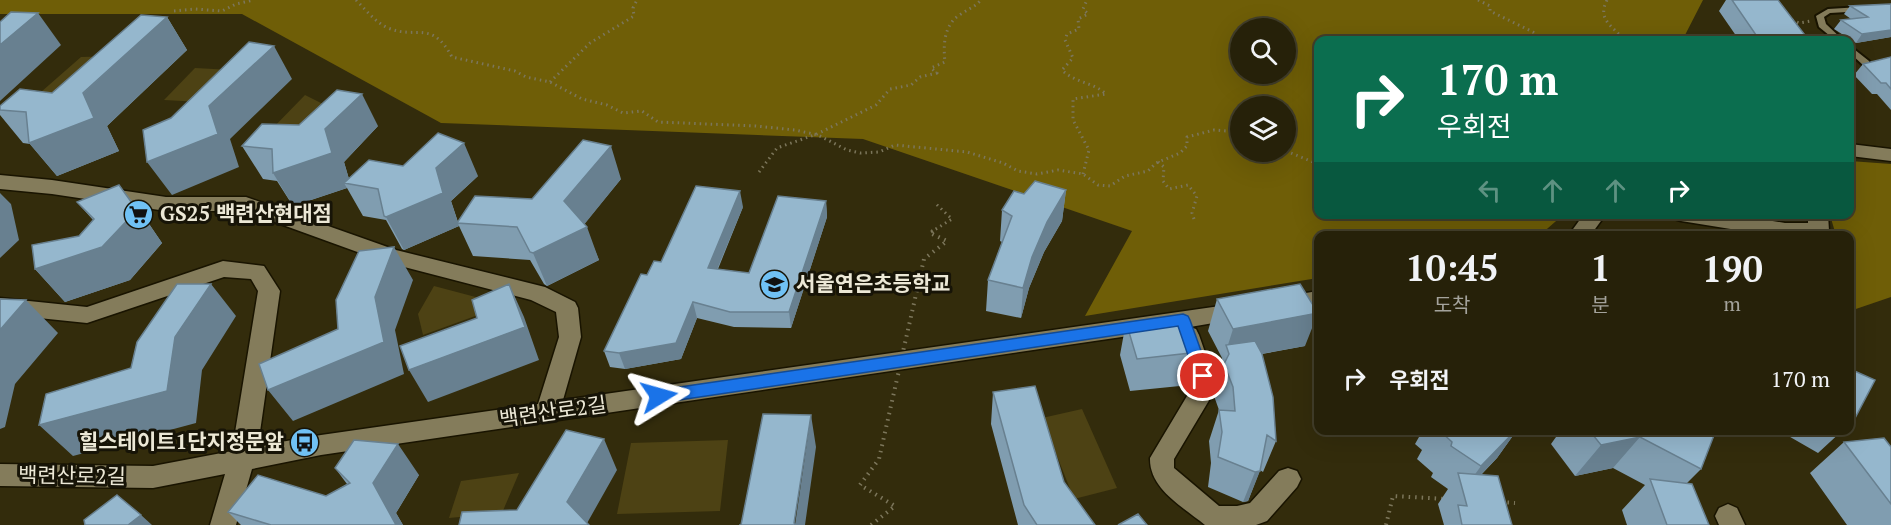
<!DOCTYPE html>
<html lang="ko">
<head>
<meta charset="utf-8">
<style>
	body { margin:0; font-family:"PT Serif","Noto Sans KR",serif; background:#2e2912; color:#f1f3f6; height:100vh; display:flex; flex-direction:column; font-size:22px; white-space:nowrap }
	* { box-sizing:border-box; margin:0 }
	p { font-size:20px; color:#a4a39c }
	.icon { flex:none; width:33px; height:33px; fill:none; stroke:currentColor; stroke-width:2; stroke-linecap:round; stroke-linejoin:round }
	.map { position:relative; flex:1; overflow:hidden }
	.sheet { position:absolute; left:1314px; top:231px; width:540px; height:204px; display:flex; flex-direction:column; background:#262109; border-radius:12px; box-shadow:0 6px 24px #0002,0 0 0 2px #423e2a }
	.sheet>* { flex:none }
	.top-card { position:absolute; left:1314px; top:36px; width:540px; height:183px; border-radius:12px; box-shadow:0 6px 24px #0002,0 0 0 2px #423e2a; background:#0b6e4f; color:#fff; overflow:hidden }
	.fabs { position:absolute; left:1230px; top:18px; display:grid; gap:12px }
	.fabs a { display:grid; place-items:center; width:66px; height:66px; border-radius:50%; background:#262109; box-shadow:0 6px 24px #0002,0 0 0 2px #423e2a; font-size:30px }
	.pin { position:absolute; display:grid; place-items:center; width:51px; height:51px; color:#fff; margin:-26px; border:3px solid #fff; border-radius:50%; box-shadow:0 2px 6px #0007 }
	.me { position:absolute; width:66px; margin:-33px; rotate:82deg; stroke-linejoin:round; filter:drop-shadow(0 0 4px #0008) }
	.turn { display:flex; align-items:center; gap:21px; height:126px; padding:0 24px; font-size:27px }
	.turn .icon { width:78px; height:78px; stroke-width:2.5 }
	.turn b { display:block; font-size:42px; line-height:51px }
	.lanes { display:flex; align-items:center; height:57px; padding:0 24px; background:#0003; justify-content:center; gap:30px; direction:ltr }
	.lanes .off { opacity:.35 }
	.eta { display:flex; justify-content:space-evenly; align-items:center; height:102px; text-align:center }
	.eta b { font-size:36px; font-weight:700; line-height:42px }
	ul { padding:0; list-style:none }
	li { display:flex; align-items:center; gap:18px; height:90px; padding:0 24px }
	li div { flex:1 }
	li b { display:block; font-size:22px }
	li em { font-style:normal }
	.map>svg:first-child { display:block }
	.green { fill:#4d4214 }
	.forest { fill:#6f5e07; fill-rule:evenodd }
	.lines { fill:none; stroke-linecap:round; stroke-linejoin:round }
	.lane-casing { stroke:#191400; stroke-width:4 }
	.street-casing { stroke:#191400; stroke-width:3 }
	.path-far1 { stroke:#7c765b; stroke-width:3; stroke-dasharray:1.5 4; stroke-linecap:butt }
	.path { stroke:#7c765b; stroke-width:4; stroke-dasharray:1.5 5; stroke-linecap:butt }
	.lane { fill:#847c5b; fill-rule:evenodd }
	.street { fill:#847c5b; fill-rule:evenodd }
	.path-bridge { stroke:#7c765b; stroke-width:4; stroke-dasharray:1.5 5; stroke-linecap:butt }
	.wall { fill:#809db0 }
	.shaded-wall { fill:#688090 }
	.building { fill:#95b7cd; stroke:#688090; stroke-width:1.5 }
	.route { fill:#1a73e8; stroke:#114b97; stroke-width:1.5 }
	.labels { text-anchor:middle; stroke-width:6; stroke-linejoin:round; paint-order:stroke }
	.poi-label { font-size:21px; font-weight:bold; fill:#ece8d6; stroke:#171407; text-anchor:start }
	.street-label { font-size:21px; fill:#ece8d6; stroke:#171407 }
</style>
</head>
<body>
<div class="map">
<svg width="1891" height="525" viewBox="0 0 1891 525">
	<rect width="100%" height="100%" fill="#332c0c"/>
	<path class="green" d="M117,56L74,95L41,92L81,57Z
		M195,68L232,70L201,102L164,100Z
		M305,95L333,109L307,137L268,133Z
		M434,286L487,300L478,315L423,335L418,314Z
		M1082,409L1117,488L1074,499L1042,418Z
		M728,440L720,511L617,514L631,443Z
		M519,473L502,513L449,518L461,481Z"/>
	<path class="forest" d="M0,0H1703L1684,37L1688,40H1318V214L1563,215L1540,235L1318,236V278L1085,316L1132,231L863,139L441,123L242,14H0ZM1240,28H1286V74H1240ZM1240,106H1286V152H1240Z
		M1850,161L1891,164V297L1850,311V236L1833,235L1835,232L1830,215L1850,214Z"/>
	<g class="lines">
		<defs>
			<path id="lane" d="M1861,7L1865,9L1864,11L1830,13L1824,17L1826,24L1843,40H1835L1819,27L1816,16L1828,9Z
				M1850,46L1869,61V65H1863L1850,53Z"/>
			<path id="street" d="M1850,144L1891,149V161L1850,156Z
				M0,175L52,180L166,197H246L396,250L545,287L575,302L578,308L581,337L563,400L1241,303L1249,305L1252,311L1249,317L1190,327L1196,329L1199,335L1217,387L1174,459V468L1219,506H1237L1250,503L1279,471L1288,468L1297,471L1301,479L1297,487L1267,521L1256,525H1205C1183,507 1149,489 1150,458L1193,386L1177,335L1183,328L321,455L252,469L236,525H210L225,474L153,488L0,486V464L153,466L232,451L258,291L251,279L224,277L87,323L0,314V298L87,307L223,261L264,266L280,291L258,446L321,435L538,404L559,337L556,312L531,300L385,262L244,211H166L52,194L0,189Z
				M1584,214H1606L1590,236H1568Z
				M1671,214H1731L1785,223H1808V214H1828L1829,231L1827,236H1774L1681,221L1674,219Z
				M1318,291V307L1283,312L1275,310L1272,304L1275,298Z
				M1728,504L1737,508L1745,525H1719L1715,516L1719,508Z"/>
		</defs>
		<use href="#lane" class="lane-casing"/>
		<use href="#street" class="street-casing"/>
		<path class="path-far1" d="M356,0C366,10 375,22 388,28C418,40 431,19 452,57L515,71L526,77L550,82L582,99L607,105L623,113L642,111L658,122L756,126L795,130L818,135L847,150L860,153L879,152L895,145L967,152L1003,163L1018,171L1037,174L1058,170L1083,174L1098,185L1110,186L1125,176L1148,171L1156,163L1180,153L1187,146V137L1214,130L1240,132
			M1478,0L1490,6V11L1533,32L1542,40
			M1607,0C1597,20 1612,25 1624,40
			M174,11L195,9L222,11L236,4L254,0
			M1792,20L1799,23L1811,21
			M550,82L590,43L634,16L633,8L637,0
			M1286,151L1318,164
			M1158,162L1164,167L1163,181L1169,189L1188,185L1197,196L1192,213L1195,222
			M759,172L777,148L817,134L876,105L890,89L911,85L920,77L937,73L931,68L945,62C943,44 944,24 961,14C968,9 975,7 981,0
			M1083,174L1089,150L1073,120V99L1106,94C1093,82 1075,83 1062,70L1073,58L1065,40L1067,34L1079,29L1078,19L1088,14L1083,9L1087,0
			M931,232L952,219L934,202"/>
		<path class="path" d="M905,343L924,259L947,241L930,233L933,231
			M1501,502L1515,503
			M871,525L895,506L860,485L879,459L897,379
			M1386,525L1393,496L1446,499"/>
		<use href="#lane" class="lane"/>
		<use href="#street" class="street"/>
		<path class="path-bridge" d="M898,375L904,347"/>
	</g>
	<path class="wall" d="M1726,0H1778L1808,39L1807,40H1739L1719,11Z
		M1891,4V37L1856,43L1834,29L1841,20L1851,19L1844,14L1850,6Z
		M167,17L187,50L107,126L119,151L57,176L30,144L23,143L0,115V106L52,93Z
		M1891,57V110L1877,94H1872L1854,75L1863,64Z
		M1850,58L1855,71L1850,78Z
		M378,126L344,162L349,179L478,176L451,201L458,222L532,199L621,179L584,224L599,260L547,286L544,284L530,260L473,256L459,226L404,250L402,249L386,220L363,216L347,188L293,206L277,181L263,179L242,146Z
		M119,185L145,218L162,243L130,280L65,302L35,269L79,236L93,220L77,202Z
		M1066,190L1062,221L1044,252L1029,288L1021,318L986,311L988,280L1002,242L1000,241L1002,210L1024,194Z
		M826,201L827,217L791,328L734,327L697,318L681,359L625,369L610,367L604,351L647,275L661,262L743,207L718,269L749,273Z
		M1217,299L1305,346L1262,354L1276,441L1263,472L1260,470L1248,501L1243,502L1208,487L1211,463L1209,441L1219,410L1214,396L1218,383L1216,377L1222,358L1208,331Z
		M1126,322L1199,352L1190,385L1130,391L1120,355Z
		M993,392L1064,482L1095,525H1018L991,424Z
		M1423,430H1517L1497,458L1481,475L1512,525H1444L1438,504L1448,489L1431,477L1433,473L1417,459L1422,450L1415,444Z
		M1561,430H1716L1701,469L1687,483L1709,525H1627L1622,510L1645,485L1613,468L1575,476L1551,444Z
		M1778,430H1843L1818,453Z
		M1844,442L1891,447V525H1847L1810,473Z
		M335,468L419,475L396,513L403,525H241L228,512L326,496L347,484Z"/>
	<path class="shaded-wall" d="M38,13L61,45L0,101V45Z
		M167,17L187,50L107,126L119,151L57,176L29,143Z
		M1891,30V37L1856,43L1862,34Z
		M274,46L292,79L230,139L239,167L172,195L147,162L209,106Z
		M362,94L378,126L344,162L351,186L350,184L344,183L347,188L293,206L273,173L325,129Z
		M464,143L478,176L451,201L459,226L404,250L386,217L436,168Z
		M611,146L621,179L579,231L587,227L599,260L547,286L533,253L564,201Z
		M119,185L145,218L162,243L130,280L65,302L35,269L102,247Z
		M1066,190L1062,221L1044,252L1029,288L1021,318L1023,288L1032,257L1047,222Z
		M740,191L743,207L711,284L708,268Z
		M0,193L11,204L19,240L0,258Z
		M826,201L827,217L791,328L789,312Z
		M394,247L413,280L395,330L404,374L293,421L268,390L375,297Z
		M211,284L236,316L202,370L196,423L73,456L39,425L167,391L175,337Z
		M509,284L524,317L539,360L428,402L409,370L525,327Z
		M26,300L58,333L15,384L5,427L0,429V330Z
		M693,302L697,318L681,359L625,369L619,353Z
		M1318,313L1305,346L1227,360L1229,354L1227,348L1233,329Z
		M811,415L816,447L805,525H795Z
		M1516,430H1517L1497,458L1464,492L1463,491L1481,466Z
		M1640,437L1613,468L1575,476L1601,445Z
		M604,439L617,470L586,525L567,502Z
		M398,444L419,475L396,513L403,525H396L373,483Z
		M1260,471L1248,501L1243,502L1255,472Z
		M141,515L152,525H128Z"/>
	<path class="building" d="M1732,0H1778L1808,39L1756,35Z
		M1891,4V30L1862,34L1841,20L1868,17L1850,6Z
		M11,12L38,13L0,45V22Z
		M141,15L167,17L83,93L94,118L29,143L26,112L0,110V106L20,89L52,93Z
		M249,42L274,46L209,106L218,134L147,162L143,130L171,118Z
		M1891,57V89L1886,83H1881L1863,64Z
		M1850,58L1855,71L1850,70Z
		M337,90L362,94L325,129L332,153L273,173L272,149L242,146L262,124L299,125Z
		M438,133L464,143L436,168L443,193L386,217L384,216L378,189L344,183L369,160L403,166Z
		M583,140L611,146L564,201L587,227L533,253L530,252L517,227L457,223L475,196L532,199Z
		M1035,181L1066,190L1047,222L1032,257L1023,288L988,280L1012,216L1002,210L1014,191L1024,194Z
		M119,185L137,210L102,247L35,269L32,245L79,236L94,219L77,202Z
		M696,186L740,191L708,268L749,273L778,196L826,201L789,312H730L693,302L676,343L619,353L604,351L641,274L647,275L654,261L661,262Z
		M394,247L375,297L384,342L268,390L259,364L338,329L336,300L359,251Z
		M177,284H211L175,337L167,391L39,425L46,394L131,368L137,342Z
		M509,284L525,327L409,370L400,346L477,318L472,300Z
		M1300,284L1318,313L1233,329L1217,299Z
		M0,299L26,300L0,330Z
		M1188,316L1199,352L1137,359L1126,322Z
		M1255,341L1262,354L1273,397L1276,441L1267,435L1260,471L1255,472L1218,457L1222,432L1219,410L1235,411L1233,387L1224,364L1229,354L1226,345Z
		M1850,369L1875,380L1853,422L1850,420Z
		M1035,386L1064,482L1095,525H1037L1024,505L993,392Z
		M763,414L811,415L794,523L796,525H739H741Z
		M566,430L604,439L567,502L589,525H459L462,512L517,510Z
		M1439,430H1516L1481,466L1451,446L1452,442Z
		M1589,430H1716L1701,469L1640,437L1601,445Z
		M1884,438L1891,447V504L1844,442Z
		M354,440L398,444L373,483L396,525H271L228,512L258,475L326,496L350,483L335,468Z
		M1458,473L1498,476L1512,525H1462L1458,505L1467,506Z
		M1650,479L1692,484L1709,525H1667Z
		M117,495L141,515L128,525H85L84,520Z
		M1138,514L1147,525H1118Z"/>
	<path class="route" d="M1183,314L1188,316L1190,320L1210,376L1208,380H1197L1195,376L1178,326L659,403L654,401L651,396L654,392L659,390Z"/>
	<defs>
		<symbol id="supermarket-disc" viewBox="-11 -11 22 22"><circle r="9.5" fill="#70c1f4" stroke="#171407"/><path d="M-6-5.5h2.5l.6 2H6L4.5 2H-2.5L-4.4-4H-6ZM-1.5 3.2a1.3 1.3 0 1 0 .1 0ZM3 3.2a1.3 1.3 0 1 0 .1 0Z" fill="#111"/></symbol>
		<symbol id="school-disc" viewBox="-11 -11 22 22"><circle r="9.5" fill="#70c1f4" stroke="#171407"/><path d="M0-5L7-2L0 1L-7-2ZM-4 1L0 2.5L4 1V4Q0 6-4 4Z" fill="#111"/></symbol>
		<symbol id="bus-disc" viewBox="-11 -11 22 22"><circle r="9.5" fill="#70c1f4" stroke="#171407"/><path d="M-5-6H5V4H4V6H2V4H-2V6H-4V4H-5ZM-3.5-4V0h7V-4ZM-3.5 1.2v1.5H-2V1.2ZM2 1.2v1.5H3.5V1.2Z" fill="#111"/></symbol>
	</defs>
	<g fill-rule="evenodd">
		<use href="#supermarket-disc" x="122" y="198" width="33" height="33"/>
		<use href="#school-disc" x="758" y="268" width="33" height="33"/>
		<use href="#bus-disc" x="288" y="426" width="33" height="33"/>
	</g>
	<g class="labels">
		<g class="poi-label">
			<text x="160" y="221">GS25 백련산현대점</text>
			<text x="796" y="291">서울연은초등학교</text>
			<text x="284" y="449" text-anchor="end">힐스테이트1단지정문앞</text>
		</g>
		<g class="street-label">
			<text transform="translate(553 412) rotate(-8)" y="7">백련산로2길</text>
			<text transform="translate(72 476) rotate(1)" y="7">백련산로2길</text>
		</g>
	</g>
</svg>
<div class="fabs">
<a><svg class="icon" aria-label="search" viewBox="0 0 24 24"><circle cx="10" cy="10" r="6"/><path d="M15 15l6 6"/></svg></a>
<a><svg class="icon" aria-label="layers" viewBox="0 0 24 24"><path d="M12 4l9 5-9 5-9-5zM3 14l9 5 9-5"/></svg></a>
</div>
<div class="pin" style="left:1203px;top:376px;background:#d93025"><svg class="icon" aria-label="arrive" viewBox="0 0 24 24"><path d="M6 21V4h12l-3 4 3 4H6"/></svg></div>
<svg class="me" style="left:659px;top:396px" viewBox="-20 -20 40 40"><path d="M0-17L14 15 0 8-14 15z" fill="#1a73e8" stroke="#fff" stroke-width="4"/></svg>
<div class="top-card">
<div class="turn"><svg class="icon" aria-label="right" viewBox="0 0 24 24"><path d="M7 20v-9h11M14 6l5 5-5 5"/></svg><div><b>170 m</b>우회전</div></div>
<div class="lanes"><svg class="icon off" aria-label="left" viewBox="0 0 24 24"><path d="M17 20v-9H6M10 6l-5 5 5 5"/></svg><svg class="icon off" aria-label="ahead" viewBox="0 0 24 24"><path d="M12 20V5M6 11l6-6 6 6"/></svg><svg class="icon off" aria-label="ahead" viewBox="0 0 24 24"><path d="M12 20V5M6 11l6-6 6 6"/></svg><svg class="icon" aria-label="right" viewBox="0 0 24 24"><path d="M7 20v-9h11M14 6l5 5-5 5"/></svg></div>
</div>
<section class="sheet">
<div class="eta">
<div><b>10:45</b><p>도착</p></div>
<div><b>1</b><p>분</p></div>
<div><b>190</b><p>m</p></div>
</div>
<ul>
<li><svg class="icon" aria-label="right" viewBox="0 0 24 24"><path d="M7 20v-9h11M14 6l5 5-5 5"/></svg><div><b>우회전</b></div><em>170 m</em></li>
</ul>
</section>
</div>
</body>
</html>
